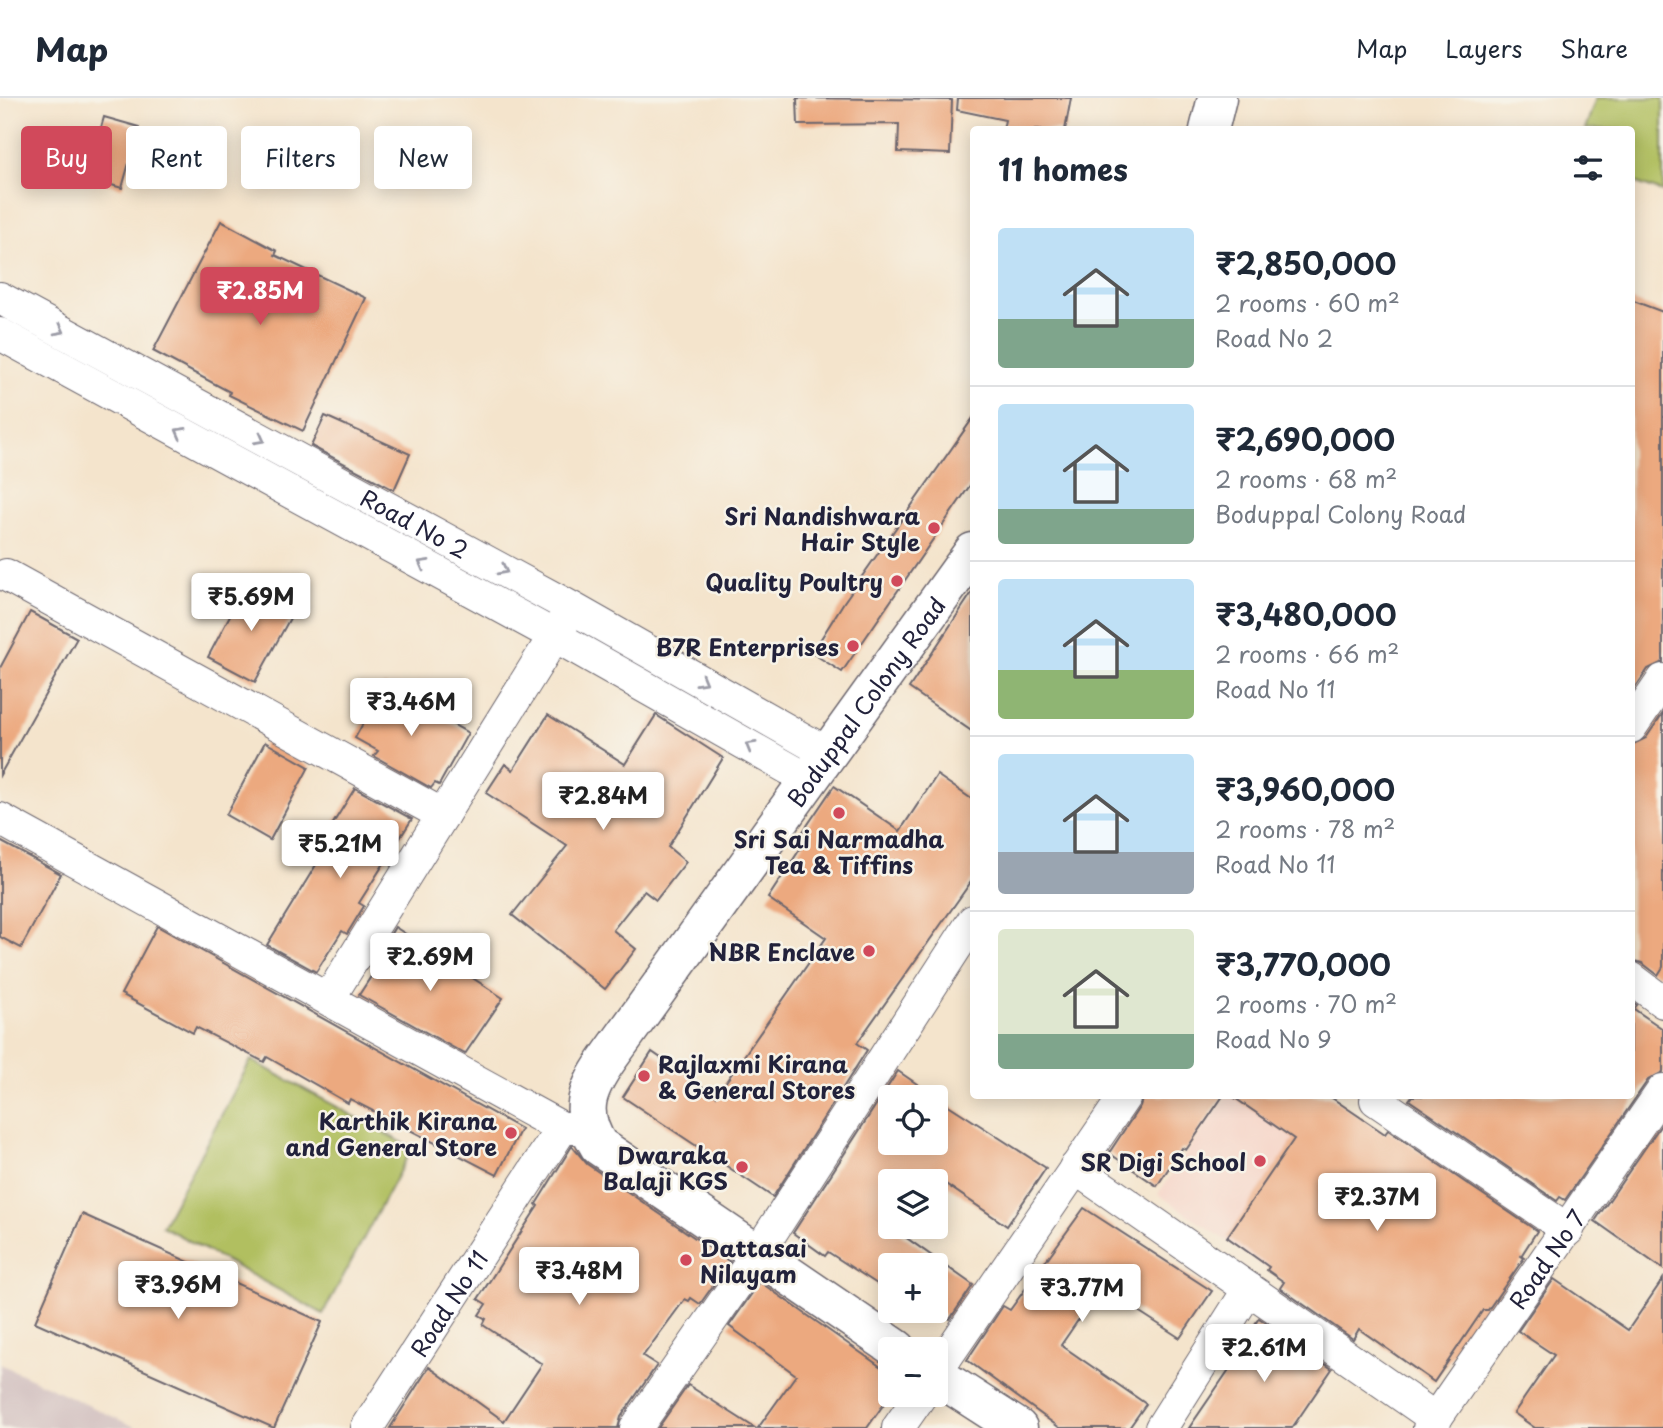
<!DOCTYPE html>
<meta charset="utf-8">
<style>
body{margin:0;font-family:"Playpen Sans",sans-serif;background:#f2f2f3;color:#1f2937;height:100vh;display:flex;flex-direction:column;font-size:26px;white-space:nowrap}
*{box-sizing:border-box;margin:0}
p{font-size:23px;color:#747a83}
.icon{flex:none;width:38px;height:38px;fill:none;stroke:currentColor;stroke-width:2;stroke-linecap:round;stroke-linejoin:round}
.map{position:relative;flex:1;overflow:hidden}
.side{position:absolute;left:970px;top:28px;width:665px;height:973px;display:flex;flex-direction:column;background:#fff;border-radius:7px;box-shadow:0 4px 18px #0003}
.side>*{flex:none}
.guide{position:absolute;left:21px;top:28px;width:665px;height:63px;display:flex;gap:14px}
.tools{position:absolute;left:878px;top:987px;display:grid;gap:14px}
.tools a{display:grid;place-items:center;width:70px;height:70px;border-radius:7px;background:#fff;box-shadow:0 4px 18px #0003;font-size:35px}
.price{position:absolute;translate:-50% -60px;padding:0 16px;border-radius:7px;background:#fff;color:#222;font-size:23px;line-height:46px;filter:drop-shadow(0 2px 4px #0008)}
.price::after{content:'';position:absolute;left:50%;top:42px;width:21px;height:16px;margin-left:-10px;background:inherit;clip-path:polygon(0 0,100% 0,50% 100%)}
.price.current{background:#d1495b;color:#fff}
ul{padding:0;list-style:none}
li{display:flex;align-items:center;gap:21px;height:175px;padding:0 28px}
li+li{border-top:2px solid #e0e1e3}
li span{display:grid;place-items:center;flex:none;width:196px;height:140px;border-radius:7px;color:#555}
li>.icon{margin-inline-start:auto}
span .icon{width:84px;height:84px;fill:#fffc;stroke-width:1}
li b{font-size:30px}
h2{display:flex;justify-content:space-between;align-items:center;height:84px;padding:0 28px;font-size:30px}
.pill{padding:0 24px;border-radius:7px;background:#fff;box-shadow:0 4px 18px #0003;font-size:24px;line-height:63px}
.pill.current{background:#d1495b;color:#fff}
header{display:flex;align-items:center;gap:42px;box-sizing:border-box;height:98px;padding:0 35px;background:#fff;border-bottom:2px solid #e0e1e3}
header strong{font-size:33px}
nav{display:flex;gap:38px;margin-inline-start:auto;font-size:24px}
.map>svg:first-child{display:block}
</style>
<header>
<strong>Map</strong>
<nav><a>Map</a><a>Layers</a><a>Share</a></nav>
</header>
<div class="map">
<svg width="1663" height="1330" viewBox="0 0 1663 1330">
<rect width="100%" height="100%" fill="#f7f3e8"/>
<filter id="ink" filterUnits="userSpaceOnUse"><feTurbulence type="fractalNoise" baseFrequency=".0143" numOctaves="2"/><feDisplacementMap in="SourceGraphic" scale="14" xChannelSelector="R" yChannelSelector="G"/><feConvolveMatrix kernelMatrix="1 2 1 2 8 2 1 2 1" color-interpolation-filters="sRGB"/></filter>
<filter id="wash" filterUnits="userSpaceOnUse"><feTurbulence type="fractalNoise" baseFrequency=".00686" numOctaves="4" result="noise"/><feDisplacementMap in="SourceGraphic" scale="28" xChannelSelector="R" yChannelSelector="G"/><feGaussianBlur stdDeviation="1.57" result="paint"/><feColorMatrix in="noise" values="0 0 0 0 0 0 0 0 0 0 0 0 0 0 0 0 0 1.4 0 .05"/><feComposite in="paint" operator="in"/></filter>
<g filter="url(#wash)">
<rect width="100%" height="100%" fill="#f4e4cc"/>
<polygon fill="#f6d2c5" points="1226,998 1315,998 1361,1030 1266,1170 1158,1096"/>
<polygon fill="#d1bfbf" points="0,1266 137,1330 0,1330"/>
<g fill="#b1bf61" stroke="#6a704e" stroke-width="2">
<polygon points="1596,0 1663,0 1663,94 1631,83 1631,32 1585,31"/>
<polygon points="251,962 412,1050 323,1216 162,1128"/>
</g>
<g id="blocks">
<g fill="#eca97f">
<polygon points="797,0 952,2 950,56 898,54 899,26 798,27"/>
<polygon points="958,0 1071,0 1065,32 1003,32 1005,22 957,12"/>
<polygon points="104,19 139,29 122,90 87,80"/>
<polygon points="221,123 277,153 275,157 366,200 303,333 229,297 230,294 153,253"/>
<polygon points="1631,202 1663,214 1663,564 1648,571 1631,596"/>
<polygon points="325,318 410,356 394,392 311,348"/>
<polygon points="973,320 973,383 842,574 812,555 844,504"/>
<polygon points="247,485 295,511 255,584 208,559"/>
<polygon points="973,493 973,634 909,590"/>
<polygon points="30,514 77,540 0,677 0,570"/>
<polygon points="384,587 468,635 439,687 435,685 431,690 374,658 378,653 355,640"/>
<polygon points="1663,615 1663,869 1658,877 1642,865 1631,862 1631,647 1646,640"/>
<polygon points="548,617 625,666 656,617 723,660 668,749 686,764 656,802 644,793 613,832 636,851 605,891 512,817 567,748 486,695 505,666 513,672"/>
<polygon points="265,644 309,669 270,742 226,717"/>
<polygon points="937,677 973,702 973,781 857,945 867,952 773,1099 623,999 652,954 716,998 826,840 768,800 804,745 798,741 834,688 900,733"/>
<polygon points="355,690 412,721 359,805 364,808 347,836 342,833 316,874 267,847 330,744 324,740"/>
<polygon points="0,743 61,776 21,850 0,839"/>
<polygon points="157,828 521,1031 497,1077 350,1001 348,1005 267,959 264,964 196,929 193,935 121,896"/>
<polygon points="395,829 503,900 465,956 359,897 383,860 378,857"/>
<polygon points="1631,903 1637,907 1634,911 1663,931 1663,974 1648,982 1565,1102 1560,1099 1557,1103 1409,1002 1412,998 1631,998"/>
<polygon points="898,973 936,999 891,999 891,1045 936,1045 936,999 1046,1070 1007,1128 931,1076 926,1083 891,1083 891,1129 896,1129 894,1131 973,1187 950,1221 936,1211 936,1167 891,1167 891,1195 828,1154 825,1158 793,1135"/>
<polygon points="1143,998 1223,998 1186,1052 1182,1050 1157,1088 1109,1055 1140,1008"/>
<polygon points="1232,998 1329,998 1385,1036 1388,1032 1537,1133 1521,1158 1524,1160 1488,1212 1483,1212 1434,1284 1359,1231 1353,1241 1280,1190 1284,1184 1267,1172 1269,1169 1227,1139 1294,1041"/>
<polygon points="1663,1024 1663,1171 1595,1123"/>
<polygon points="572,1048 587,1066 730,1164 700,1206 691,1200 689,1203 685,1201 643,1258 657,1267 621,1319 618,1330 390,1330 429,1269 504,1323 542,1266 483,1227 486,1221 479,1217 486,1206 478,1201 538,1108 536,1106"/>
<polygon points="1084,1110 1212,1193 1180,1240 1101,1189 1061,1247 1146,1306 1129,1330 1060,1330 967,1262 1003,1208 1010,1212"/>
<polygon points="82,1116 322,1224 274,1330 35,1224"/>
<polygon points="1554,1181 1628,1232 1663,1181 1663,1330 1535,1330 1514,1315 1554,1257 1518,1233"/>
<polygon points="760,1184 891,1276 891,1296 867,1330 758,1330 796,1277 729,1228"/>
<polygon points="1259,1220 1332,1271 1292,1330 1189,1330 1239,1257 1236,1255"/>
<polygon points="688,1287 755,1330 658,1330"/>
</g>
</g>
</g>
<g filter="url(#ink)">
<use href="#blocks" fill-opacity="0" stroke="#6c666e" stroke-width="2"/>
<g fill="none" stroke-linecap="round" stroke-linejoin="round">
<g stroke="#6c666e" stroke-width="34">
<g id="minor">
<path id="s1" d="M0 200 572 510 829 656"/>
<polyline points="0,236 555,538 809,682"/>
<polyline points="6,477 443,717"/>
<polyline points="1631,629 1663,582"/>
<polyline points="0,721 562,1030"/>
<polyline points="1631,880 1663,904"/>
<polyline points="329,900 565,521"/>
<polyline points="1379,998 1376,1002 1568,1132"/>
<polyline points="1075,1070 1436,1321"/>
<polyline points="936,1274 1125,998"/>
<path id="s2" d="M367 1330 562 1030H582"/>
<polyline points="636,1330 756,1158 973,823"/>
<polyline points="898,1330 921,1297"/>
<polyline points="1161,1330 1249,1191"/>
<path id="s3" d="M1429 1330 1663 992"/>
</g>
</g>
<g stroke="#6c666e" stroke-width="41">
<g id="tertiary">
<polyline points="1209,32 1217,0"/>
<path id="s4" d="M897 1251 599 1048C576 1013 588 989 610 958L973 454"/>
<polyline points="936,1277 1018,1330"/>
</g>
</g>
<use href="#minor" stroke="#fff" stroke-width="32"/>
<use href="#tertiary" stroke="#fff" stroke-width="38"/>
</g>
<defs><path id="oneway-chevron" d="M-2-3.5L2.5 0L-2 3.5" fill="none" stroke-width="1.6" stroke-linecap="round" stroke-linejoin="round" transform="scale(1.75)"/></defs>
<g stroke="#9c9ca7">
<use href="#oneway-chevron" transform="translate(60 232) rotate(28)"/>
<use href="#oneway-chevron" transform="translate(180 334) rotate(-151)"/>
<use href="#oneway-chevron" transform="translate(260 341) rotate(28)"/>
<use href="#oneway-chevron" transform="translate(423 466) rotate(-151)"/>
<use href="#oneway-chevron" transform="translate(503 472) rotate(28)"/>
<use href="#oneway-chevron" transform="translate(702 583) rotate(30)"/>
<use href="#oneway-chevron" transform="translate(750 648) rotate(-150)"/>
</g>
</g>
<g fill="#d1495b" stroke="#f7f3e8" stroke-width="2.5">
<circle cx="934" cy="430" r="7"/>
<circle cx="897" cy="483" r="7"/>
<circle cx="853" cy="548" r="7"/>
<circle cx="839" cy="715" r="7"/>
<circle cx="869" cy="853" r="7"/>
<circle cx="644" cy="978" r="7"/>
<circle cx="511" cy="1035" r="7"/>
<circle cx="1260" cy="1063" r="7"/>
<circle cx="742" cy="1069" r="7"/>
<circle cx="686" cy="1162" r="7"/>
</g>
<g text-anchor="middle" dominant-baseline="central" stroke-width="5" stroke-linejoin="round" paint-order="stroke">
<g font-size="23" font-weight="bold" fill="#22223b" stroke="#f7f3e8" text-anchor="end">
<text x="920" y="417">Sri Nandishwara<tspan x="920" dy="26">Hair Style</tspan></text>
<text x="883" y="483">Quality Poultry</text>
<text x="839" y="548">B7R Enterprises</text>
<text x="839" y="740" text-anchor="middle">Sri Sai Narmadha<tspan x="839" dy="26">Tea &amp; Tiffins</tspan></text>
<text x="855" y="853">NBR Enclave</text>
<text x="658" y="965" text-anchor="start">Rajlaxmi Kirana<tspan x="658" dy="26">&amp; General Stores</tspan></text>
<text x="497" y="1022">Karthik Kirana<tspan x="497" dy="26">and General Store</tspan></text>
<text x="728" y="1056">Dwaraka<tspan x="728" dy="26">Balaji KGS</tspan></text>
<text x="1246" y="1063">SR Digi School</text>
<text x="700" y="1149" text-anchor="start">Dattasai<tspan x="700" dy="26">Nilayam</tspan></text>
</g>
<g font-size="23" fill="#22223b" stroke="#f7f3e8">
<text stroke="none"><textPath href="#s1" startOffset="472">Road No 2</textPath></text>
<text stroke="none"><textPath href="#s4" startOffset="896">Boduppal Colony Road</textPath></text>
<text stroke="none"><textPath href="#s3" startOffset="206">Road No 7</textPath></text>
<text stroke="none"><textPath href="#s2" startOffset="149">Road No 11</textPath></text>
</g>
</g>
</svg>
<div class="tools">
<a><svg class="icon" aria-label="locate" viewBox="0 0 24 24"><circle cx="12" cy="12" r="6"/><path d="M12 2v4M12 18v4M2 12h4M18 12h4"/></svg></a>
<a><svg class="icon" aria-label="layers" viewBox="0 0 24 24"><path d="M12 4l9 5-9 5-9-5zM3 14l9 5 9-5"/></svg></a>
<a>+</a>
<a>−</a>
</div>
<b class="price current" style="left:260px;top:229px">₹2.85M</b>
<b class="price" style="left:251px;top:535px">₹5.69M</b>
<b class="price" style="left:411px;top:640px">₹3.46M</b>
<b class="price" style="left:603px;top:734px">₹2.84M</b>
<b class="price" style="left:340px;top:782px">₹5.21M</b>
<b class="price" style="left:430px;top:895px">₹2.69M</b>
<b class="price" style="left:1377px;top:1135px">₹2.37M</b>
<b class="price" style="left:579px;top:1209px">₹3.48M</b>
<b class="price" style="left:178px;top:1223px">₹3.96M</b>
<b class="price" style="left:1082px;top:1226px">₹3.77M</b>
<b class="price" style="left:1264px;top:1286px">₹2.61M</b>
<div class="guide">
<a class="pill current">Buy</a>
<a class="pill">Rent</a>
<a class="pill">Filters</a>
<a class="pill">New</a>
</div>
<section class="side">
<h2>11 homes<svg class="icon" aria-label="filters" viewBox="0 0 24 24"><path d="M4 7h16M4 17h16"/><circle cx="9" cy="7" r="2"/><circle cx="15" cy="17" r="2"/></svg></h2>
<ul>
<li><span style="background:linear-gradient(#bfe0f5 65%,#7fa58c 0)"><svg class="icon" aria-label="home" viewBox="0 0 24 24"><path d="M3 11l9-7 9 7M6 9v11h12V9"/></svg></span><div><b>₹2,850,000</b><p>2 rooms · 60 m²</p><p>Road No 2</p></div></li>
<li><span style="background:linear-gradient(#bfe0f5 75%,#7fa58c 0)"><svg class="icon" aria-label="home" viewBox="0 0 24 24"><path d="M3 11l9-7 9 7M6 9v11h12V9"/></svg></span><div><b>₹2,690,000</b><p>2 rooms · 68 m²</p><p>Boduppal Colony Road</p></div></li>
<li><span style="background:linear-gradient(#bfe0f5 65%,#8fb573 0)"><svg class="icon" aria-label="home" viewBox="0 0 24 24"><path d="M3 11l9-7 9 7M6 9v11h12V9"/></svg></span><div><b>₹3,480,000</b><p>2 rooms · 66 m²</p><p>Road No 11</p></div></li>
<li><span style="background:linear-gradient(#bfe0f5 70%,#9aa5b1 0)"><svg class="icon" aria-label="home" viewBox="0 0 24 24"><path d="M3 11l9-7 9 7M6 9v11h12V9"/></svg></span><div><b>₹3,960,000</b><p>2 rooms · 78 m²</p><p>Road No 11</p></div></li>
<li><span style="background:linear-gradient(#dfe7d0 75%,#7fa58c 0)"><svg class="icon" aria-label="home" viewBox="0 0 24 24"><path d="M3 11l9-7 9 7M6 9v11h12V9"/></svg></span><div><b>₹3,770,000</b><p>2 rooms · 70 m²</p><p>Road No 9</p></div></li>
</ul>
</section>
</div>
